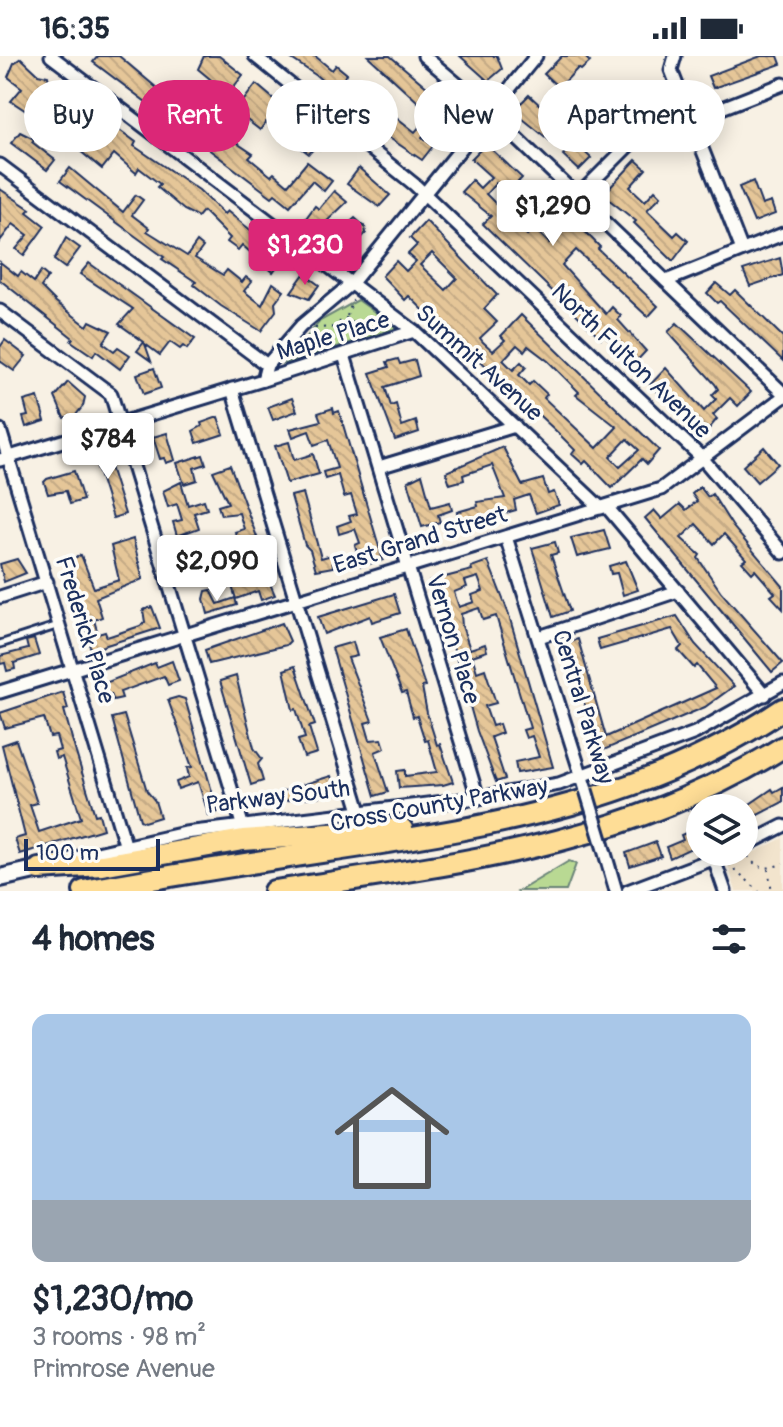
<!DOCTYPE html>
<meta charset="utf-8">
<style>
body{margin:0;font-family:Pangolin,sans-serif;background:#f6f6f7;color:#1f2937;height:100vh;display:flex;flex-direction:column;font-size:30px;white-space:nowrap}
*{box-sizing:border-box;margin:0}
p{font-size:26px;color:#747a83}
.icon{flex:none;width:44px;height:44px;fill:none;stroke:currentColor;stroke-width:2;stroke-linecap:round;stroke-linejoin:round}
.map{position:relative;height:835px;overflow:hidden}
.drawer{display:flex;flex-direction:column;background:#fff;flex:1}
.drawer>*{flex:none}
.guide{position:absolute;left:24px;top:24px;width:736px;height:72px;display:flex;gap:16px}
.buttons{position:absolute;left:686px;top:738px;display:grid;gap:16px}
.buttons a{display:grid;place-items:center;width:72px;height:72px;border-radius:50%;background:#fff;box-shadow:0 4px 20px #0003;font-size:40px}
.scale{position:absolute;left:24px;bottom:20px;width:136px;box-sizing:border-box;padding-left:8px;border:4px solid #1b2f5e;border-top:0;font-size:22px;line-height:28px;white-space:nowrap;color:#1b2f5e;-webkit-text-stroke:6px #fdfcf7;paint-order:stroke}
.price{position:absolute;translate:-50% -68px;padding:0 18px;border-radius:8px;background:#fff;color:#222;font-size:26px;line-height:52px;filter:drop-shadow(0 2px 4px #0008)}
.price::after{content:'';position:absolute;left:50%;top:48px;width:24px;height:18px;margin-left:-12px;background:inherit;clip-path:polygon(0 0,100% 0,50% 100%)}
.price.active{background:#db2777;color:#fff}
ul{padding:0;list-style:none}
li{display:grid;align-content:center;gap:16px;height:424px;padding:0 32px}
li+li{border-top:2px solid #e0e1e3}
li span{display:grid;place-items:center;height:248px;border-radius:16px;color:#555}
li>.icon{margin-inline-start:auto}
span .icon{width:144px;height:144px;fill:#fffc;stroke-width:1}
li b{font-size:34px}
h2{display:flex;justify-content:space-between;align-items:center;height:96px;padding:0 32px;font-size:34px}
.chip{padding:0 28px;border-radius:36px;background:#fff;box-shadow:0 4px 20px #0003;font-size:28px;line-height:72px}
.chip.active{background:#db2777;color:#fff}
.status{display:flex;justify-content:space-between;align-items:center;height:56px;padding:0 40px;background:#fff;direction:ltr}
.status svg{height:22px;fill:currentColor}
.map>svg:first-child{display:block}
</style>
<div class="status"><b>16:35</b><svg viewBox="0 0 49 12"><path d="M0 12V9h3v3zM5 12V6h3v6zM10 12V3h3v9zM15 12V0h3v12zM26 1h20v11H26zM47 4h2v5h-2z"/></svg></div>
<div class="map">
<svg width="783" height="835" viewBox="0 0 783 835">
<defs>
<pattern id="building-back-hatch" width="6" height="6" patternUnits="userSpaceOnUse" patternTransform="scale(2)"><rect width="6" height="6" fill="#e5c698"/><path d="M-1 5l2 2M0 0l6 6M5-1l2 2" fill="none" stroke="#c4aa85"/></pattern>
</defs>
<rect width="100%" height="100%" fill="#f8f1e4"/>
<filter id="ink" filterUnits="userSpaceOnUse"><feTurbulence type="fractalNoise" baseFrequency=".0125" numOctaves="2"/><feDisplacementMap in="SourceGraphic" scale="16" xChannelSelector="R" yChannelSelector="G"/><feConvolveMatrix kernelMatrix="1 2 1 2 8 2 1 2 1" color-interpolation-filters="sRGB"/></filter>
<g filter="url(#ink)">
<polygon fill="#f2e4cd" points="783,782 783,835 736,835 728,809"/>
<g fill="#b9d993" stroke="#6a8478" stroke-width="2">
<polygon points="358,244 397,272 284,308 320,265"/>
<polygon points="569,805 576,808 566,835 519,835"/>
</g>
<g fill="url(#building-back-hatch)" stroke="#1b2f5e" stroke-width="2" fill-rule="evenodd">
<polygon points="98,0 119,0 183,54 189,47 213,68 222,57 215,52 227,37 198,13 204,0 219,0 243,19 228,38 241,48 256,28 288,55 273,72 266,66 260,74 243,61 225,79 253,98 249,102 271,120 274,117 288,129 307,106 332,125 324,135 312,125 290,150 275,138 272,141 93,6"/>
<polygon points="287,0 315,0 332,14 336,9 347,18 343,23 377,49 386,39 392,44 385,52 415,76 431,58 368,0 390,0 448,49 453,43 465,54 444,80 431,70 422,81 433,90 422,104 379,75 317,20"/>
<polygon points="460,0 497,0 502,13 488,25"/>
<polygon points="562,0 584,0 590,6 581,14 578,12 559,32 544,18"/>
<polygon points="761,0 778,0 781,8 713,32 708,20"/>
<polygon points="21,2 38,18 48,20 49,28 66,35 46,68 11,45 22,32 8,21 14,7"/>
<polygon points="529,39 567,74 554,88 513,55"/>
<polygon points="655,40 660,52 619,68 610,48 624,42 628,52"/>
<polygon points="77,55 84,60 88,56 105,68 107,65 136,86 134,90 199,134 224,158 227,155 284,201 273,216 242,189 238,194 227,186 230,182 203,155 198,161 184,154 157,131 160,128 139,112 136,117 114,98 102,113 79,94 83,89 70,79 79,67 72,62"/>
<polygon points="591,58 609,75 598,86 580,70"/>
<polygon points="306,64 325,79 319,94 315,91 309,98 291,84"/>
<polygon points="20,76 34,83 32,86 55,104 47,114 11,87"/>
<polygon points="574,86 591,102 579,114 563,99"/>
<path d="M486 88 522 122 518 126 528 135 533 130 573 168 576 166 600 191 598 193 658 250 648 261 576 194 562 209 606 258 612 251 621 260 618 264 646 295 632 310 604 278 601 282 483 168 491 160 461 136 472 124 480 132 491 121 471 103ZM496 127 511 141 517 135 535 153 531 157 544 170 548 166 559 177 549 187 534 172 527 179 486 138Z"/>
<polygon points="636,104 646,113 630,131 645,145 655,134 661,140 647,154 674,180 678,176 688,185 673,205 634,167 636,165 603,139"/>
<polygon points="70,112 123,156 136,139 143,144 132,159 149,172 147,175 187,200 197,186 203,191 195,202 223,219 227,214 242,226 246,221 252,225 244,235 262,249 273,227 284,235 275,247 276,255 261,275 221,250 194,229 196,226 162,203 164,201 60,125"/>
<polygon points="359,112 390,139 379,151 347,128"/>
<polygon points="753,125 762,149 771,146 775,158 754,166 739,131"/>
<polygon points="0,133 30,153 27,156 45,170 24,199 16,193 28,179 13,168 0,185"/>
<polygon points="334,135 347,146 319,173 306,162 315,150 319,153"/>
<polygon points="355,162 365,171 366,177 348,197 336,187 335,180"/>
<path d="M426 165 497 239 484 253 497 266 480 282 483 286 493 295 505 284 501 280 521 259 659 394 647 408 642 403 612 432 586 405 583 408 572 398 575 394 555 374 472 297 454 284 409 240 405 244 382 220 396 205 406 215 416 205 408 198 417 189 410 182ZM432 197 457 222 446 234 420 209ZM517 289 524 295 528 290 548 305 579 336 576 339 617 371 597 392 544 342 547 338 533 325 529 329 519 319 526 311 521 306 513 314 503 304ZM627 383 639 394 620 411 610 401Z"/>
<polygon points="66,182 80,192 65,212 54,204"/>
<polygon points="780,202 783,219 750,230 743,214"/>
<polygon points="0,206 18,220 21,216 34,226 41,215 48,221 41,231 56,246 87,270 90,265 111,275 103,287 114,295 118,291 130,299 120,313 96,295 93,300 71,285 73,282 0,224"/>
<polygon points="89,207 195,283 187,293 183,290 180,293 170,286 160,299 145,288 151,305 137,295 144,286 119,268 133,253 80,218"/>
<polygon points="304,218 319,229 309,243 291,236"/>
<polygon points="716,227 730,239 735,234 783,281 783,305 720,245 717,247 707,237"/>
<polygon points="677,267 751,336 738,350 730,342 713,359 717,363 707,375 678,347 675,351 650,329 666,312 704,355 716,343 712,339 718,333 715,328 668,276"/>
<polygon points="5,284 26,300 14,315 0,305 0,291"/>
<polygon points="398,303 400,308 415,304 419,320 385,331 391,350 396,348 402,370 416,365 419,376 395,384 370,317 389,311 387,306"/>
<polygon points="154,312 161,332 144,338 137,318"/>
<polygon points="68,326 85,341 83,350 71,365 69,360 64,362 55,341"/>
<polygon points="38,341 45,365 26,371 23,361 28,360 24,345"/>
<polygon points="292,342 297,355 273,364 268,351"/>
<polygon points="333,352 334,357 339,355 383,504 361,510 355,489 360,487 355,473 339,478 337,470 351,465 349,460 357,458 351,439 344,441 338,419 325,423 323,416 337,412 328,384 314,389 309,375 293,381 290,373 321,365 318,357"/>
<polygon points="218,361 224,378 197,387 193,375 202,370 201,367"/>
<polygon points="167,377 175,404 166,407 164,402 160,403 153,381"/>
<polygon points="289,386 294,404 313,398 319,418 287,427 275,390"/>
<polygon points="103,389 125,458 113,462 91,392"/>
<polygon points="503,391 522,429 543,423 548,438 554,436 559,449 536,457 529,439 514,444 516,454 461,470 457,456 478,450 477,446 505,442 492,409 463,419 464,424 450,428 446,416"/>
<polygon points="764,391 778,408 757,426 743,410"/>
<polygon points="203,399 206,408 194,412 197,424 184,428 177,407"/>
<polygon points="230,409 257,481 253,482 260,505 275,539 261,544 258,535 236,543 231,527 251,521 245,504 228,510 225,501 241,496 235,476 244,473 239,457 221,459 218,450 228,447 213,415"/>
<polygon points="74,415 83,444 70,448 66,435 48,438 44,426 47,423"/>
<polygon points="422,418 431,451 450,446 452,454 438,459 440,466 422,471 408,425"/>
<polygon points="181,426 188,449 204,444 207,453 194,457 199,472 177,480 173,466 182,464 177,448 168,451 163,435"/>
<polygon points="700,431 708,441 712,438 733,471 783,530 783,553 771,540 775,537 755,514 752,517 742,506 746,503 724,478 714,488 696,468 681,482 700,499 698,502 721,536 783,607 772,616 645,462 654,454 662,463 680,448 686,454 697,445 692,438"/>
<polygon points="303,437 321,502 332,499 333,511 316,514 310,494 305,489 291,440"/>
<polygon points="604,474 610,493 577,501 571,482"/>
<polygon points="133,483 143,523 96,542 102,561 94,564 98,578 105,576 107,581 140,570 145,566 143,554 152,551 160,572 91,594 64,506 81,499 94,532 119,524 111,490"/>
<polygon points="555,486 558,497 551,499 570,555 553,561 532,492"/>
<polygon points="17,503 26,517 4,526 0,508"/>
<path d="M488 505 508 556 553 711 517 717 515 706 539 701 532 680 526 682 523 674 530 672 496 560 483 564 479 552 461 558 462 570 470 593 485 588 487 595 472 600 477 616 485 613 496 647 485 650 492 670 499 668 502 677 491 681 505 723 496 726 477 675 443 555 430 525 472 514 471 511ZM478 521 483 535 472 539 474 546 459 551 454 536 467 531 465 525Z"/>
<polygon points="626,505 638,534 623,539 617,517 611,518 609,510"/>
<polygon points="211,534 218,548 235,542 237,549 208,558 204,543 206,535"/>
<polygon points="394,538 400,557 372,566 370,560 324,578 318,561"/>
<polygon points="677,560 695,588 734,630 705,651 599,696 566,587 578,583 606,681 716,632 697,609 694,612 678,594 682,590 672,573 600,594 597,583"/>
<polygon points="282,567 290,585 286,589 209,608 205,594"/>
<polygon points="406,573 425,630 422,631 427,657 437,689 440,688 453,726 443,729 399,732 397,715 405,714 405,720 437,716 428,684 425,685 417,660 413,661 406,636 402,637 380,581"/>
<polygon points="34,583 39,599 14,607 15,613 7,615 5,607 0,608 0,600 28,593 26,585"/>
<polygon points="353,586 357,600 348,602 372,665 365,667 370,684 382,683 385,692 375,696 388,736 375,740 332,592"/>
<polygon points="172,605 179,625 168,629 164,620 120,636 122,642 113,644 111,638 103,640 100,629 155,607 157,611"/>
<polygon points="295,610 315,669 309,671 317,697 304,701 298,684 305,682 296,653 293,654 284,614"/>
<polygon points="236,620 254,692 262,703 258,708 263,725 251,729 220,625"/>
<polygon points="63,636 68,653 64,654 76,697 95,759 99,758 103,773 20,798 15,783 25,780 2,689 16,684 37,747 30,749 39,776 81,762 62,701 56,703 54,696 60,694 56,680 50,681 44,662 5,672 0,657"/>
<polygon points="178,641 185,643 218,756 209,760 198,726 178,733 176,726 189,721 187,712 192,711 168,644"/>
<polygon points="124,659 147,735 155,745 160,761 144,766 140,764 112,662"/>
<polygon points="331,720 338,738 283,745 282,735 303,732 302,729"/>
<polygon points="783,731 783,746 744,766 744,752 772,733 774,736"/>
<polygon points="688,776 689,780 697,776 700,788 670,802 666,791 683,784 681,779"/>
<polygon points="656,786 661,800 630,810 626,797"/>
</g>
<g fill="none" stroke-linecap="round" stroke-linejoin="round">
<g stroke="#1b2f5e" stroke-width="11">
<polyline id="lane" points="0,588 59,569"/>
</g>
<g stroke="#1b2f5e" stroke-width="17">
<g id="street">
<polyline points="51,0 414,275 601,452"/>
<polyline points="255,0 415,129 703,403 783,497"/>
<polyline points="424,0 481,48 783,337"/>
<polyline points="675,0 671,14 742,194"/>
<polyline points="0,109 267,309"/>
<polyline points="577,141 630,88 783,28"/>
<polyline points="666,225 783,178"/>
<polyline points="0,255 111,338 242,768"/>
<polyline points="344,299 478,742"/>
<polyline points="263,324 414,275"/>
<polyline points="232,333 360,755"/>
<polyline points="0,374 125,788"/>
<polyline points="0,404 263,324 267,309 274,301 301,270 351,228 536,0"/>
<polyline points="379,411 515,370"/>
<polyline points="607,451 765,639"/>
<polyline points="506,481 586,734"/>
<polyline points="0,541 47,526"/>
<polyline points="539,581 678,535"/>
<polyline points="0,636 661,433 783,341"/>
<polyline points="602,787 616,835"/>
<polyline points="744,790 783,770"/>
<polyline points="714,803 725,835"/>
<polyline points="57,806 185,777 478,742 559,728 695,677 783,627"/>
<polyline points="628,835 731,796"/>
</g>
</g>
<g stroke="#1b2f5e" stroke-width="22">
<polyline id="secondary" points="0,822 39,813"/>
</g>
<g stroke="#1b2f5e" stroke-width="26">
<g id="highway">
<polyline points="39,813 102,809 243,784 402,773"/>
<path d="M84 835C169 819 256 806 342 793 498 770 650 743 783 653"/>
<path d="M274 835C454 808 625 790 783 691"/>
</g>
</g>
<g stroke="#1b2f5e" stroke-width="2" stroke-dasharray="2 6" stroke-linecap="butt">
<polyline points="347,260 353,244"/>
<circle cx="346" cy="269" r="7"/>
<polyline points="315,272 337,271"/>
<path d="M748 800C757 814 769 814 783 807"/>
<polyline points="729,808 759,835"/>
<polyline points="768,813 772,835"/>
</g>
<use href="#lane" stroke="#fdfcf7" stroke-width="5"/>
<use href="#street" stroke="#fdfcf7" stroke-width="11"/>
<use href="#secondary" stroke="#fdfcf7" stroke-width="16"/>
<use href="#highway" stroke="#fedd96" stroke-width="20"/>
<g stroke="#1b2f5e" stroke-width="17" stroke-linecap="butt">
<polyline id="street-bridge" points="586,734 602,787"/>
</g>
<use href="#street-bridge" stroke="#fdfcf7" stroke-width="11"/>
</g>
</g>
<g text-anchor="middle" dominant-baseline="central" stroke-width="7" stroke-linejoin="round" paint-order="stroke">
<g font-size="24" fill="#1b2f5e" stroke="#fdfcf7">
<text transform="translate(333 280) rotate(-17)">Maple Place</text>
<text transform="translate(631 305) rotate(44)">North Fulton Avenue</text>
<text transform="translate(479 307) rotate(42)">Summit Avenue</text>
<text transform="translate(420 484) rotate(-17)">East Grand Street</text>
<text transform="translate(85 574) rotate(73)">Frederick Place</text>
<text transform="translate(453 583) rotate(73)">Vernon Place</text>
<text transform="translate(583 651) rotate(73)">Central Parkway</text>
<text transform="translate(278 741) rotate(-7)">Parkway South</text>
<text transform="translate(439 749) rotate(-10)">Cross County Parkway</text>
</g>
</g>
</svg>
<div class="buttons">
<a><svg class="icon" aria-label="layers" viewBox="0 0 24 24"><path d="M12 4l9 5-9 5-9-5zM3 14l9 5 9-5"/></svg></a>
</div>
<div class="scale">100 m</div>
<b class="price" style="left:553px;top:192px">$1,290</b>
<b class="price active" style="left:305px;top:231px">$1,230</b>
<b class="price" style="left:108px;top:425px">$784</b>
<b class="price" style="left:217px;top:547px">$2,090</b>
<div class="guide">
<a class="chip">Buy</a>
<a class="chip active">Rent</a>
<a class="chip">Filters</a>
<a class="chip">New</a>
<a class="chip">Apartment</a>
</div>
</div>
<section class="drawer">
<h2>4 homes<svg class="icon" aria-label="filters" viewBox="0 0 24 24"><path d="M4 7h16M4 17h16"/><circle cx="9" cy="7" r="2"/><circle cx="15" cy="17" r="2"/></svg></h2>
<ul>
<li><span style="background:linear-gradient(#a9c7e8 75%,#9aa5b1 0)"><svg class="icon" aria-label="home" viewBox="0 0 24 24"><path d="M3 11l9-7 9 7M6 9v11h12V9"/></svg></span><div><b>$1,230/mo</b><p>3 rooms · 98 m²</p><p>Primrose Avenue</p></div></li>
</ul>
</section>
